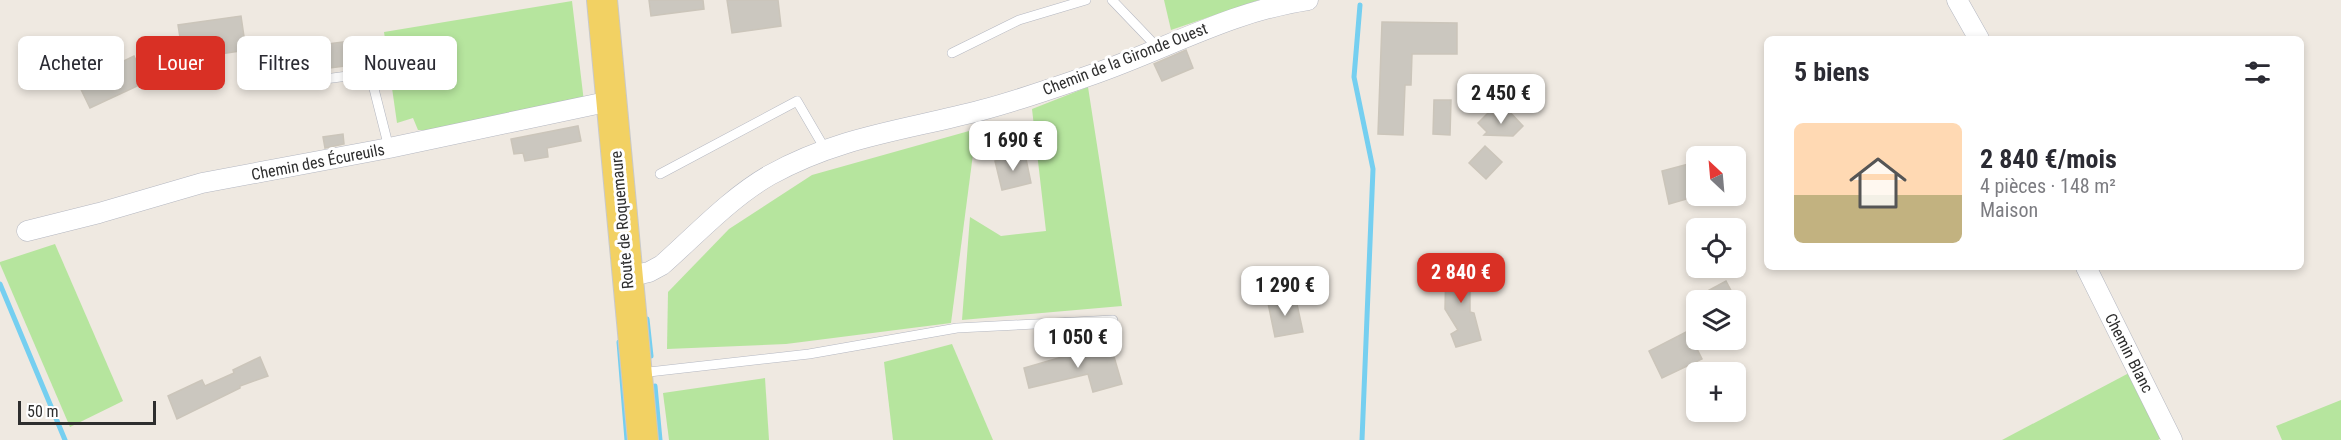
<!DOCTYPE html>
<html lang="fr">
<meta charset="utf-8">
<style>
body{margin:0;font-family:"Roboto Condensed",sans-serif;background:#f7f7f7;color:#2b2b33;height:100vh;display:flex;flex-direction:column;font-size:22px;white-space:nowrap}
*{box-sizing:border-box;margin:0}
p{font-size:20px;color:#7c7c81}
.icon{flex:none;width:33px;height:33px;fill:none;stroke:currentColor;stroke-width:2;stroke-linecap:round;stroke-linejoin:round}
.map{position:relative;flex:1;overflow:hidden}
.sheet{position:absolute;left:1764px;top:36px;width:540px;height:234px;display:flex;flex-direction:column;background:#fff;border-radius:9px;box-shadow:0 3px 9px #0003}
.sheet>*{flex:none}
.guide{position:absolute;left:18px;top:36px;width:570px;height:54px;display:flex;gap:12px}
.needle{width:39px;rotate:334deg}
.fabs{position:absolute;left:1686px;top:146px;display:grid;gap:12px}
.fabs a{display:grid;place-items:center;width:60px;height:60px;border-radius:9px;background:#fff;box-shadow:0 3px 9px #0003;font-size:30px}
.scale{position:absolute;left:18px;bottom:15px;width:138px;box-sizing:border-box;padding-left:6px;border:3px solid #2e2e2e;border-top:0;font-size:16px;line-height:21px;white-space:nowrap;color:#2e2e2e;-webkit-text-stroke:4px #fff;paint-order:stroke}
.price{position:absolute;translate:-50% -51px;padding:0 14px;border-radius:12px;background:#fff;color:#222;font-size:20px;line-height:39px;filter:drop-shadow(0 2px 3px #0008)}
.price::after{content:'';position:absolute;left:50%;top:36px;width:18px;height:14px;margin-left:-9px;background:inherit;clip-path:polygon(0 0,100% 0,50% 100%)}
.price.active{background:#d93025;color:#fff}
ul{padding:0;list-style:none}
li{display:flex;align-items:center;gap:18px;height:150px;padding:0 30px}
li+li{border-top:2px solid #e1e1e2}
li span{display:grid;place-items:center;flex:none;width:168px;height:120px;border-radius:9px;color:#555}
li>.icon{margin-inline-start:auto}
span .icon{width:72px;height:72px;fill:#fffc;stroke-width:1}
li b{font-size:26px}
h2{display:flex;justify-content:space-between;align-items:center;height:72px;padding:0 30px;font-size:26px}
.chip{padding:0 21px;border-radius:9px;background:#fff;box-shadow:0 3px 9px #0003;font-size:21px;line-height:54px}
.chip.active{background:#d93025;color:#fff}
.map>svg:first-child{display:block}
</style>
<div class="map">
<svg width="2341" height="440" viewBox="0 0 2341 440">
<rect width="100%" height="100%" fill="#efe9e1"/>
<g fill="#b6e59e">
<polygon points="1164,0 1259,0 1171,30"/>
<polygon points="572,1 584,102 456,130 418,130 413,118 397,123 384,32"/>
<polygon points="1088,87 1122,306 962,320 970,217 1001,236 1046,231 1032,109"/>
<polygon points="969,131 973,154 951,323 786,344 667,349 668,292 729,229 812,175"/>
<polygon points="55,244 123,401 70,427 0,264 0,262"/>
<polygon points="952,344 993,440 893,440 884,362"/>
<polygon points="2129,373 2163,437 2158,440 2002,440"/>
<polygon points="765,378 769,440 669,440 663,393"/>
<polygon points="2341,400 2341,440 2282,440 2276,426"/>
</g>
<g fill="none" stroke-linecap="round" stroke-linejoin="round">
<g stroke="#75cff0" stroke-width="5">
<polyline points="1360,5 1354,77 1373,169 1362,440"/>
<polyline points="0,284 65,440"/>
<polyline points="647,319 651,356"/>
<polyline points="619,342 627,440"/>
<polyline points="655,386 660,440"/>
</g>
</g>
<g fill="#cbc7bf" stroke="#cbc5ba" stroke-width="1.5">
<polygon points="649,0 703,0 704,9 651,16"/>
<polygon points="727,0 778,0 781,26 732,33"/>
<polygon points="241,16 246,50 214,55 211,39 181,44 178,25"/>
<polygon points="1382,22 1457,23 1457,54 1412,54 1411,85 1405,85 1403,135 1378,134"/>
<polygon points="358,40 360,64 330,68 328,44"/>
<polygon points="1186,50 1193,68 1162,81 1154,64"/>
<polygon points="134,56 146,82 90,108 78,83"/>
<polygon points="1434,100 1451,100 1450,135 1433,134"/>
<polygon points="1490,111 1499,121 1509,111 1523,126 1513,136 1484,135 1487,132 1478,123"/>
<polygon points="578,126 581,141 547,148 548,157 525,161 523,153 514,154 511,139"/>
<polygon points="343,134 344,144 325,148 323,137"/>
<polygon points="1485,146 1502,162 1486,179 1469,163"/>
<polygon points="1025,154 1031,183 1002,190 995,161"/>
<polygon points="1696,162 1696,187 1688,190 1690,198 1669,204 1662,171"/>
<polygon points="1446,264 1470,265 1470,312 1474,313 1481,340 1456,347 1451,334 1458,330 1445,309"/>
<polygon points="1726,281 1736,300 1691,300"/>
<polygon points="1295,295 1303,332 1275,337 1268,303"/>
<polygon points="1688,331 1702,359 1662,378 1649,351"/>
<polygon points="1110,343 1122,384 1093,392 1088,374 1029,388 1024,368"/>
<polygon points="260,357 268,376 240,386 240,388 177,419 168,396 202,380 205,386 234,373 233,370"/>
</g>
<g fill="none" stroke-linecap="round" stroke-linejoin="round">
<g stroke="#b4b7c1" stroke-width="10">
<g id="service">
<polyline points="1112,0 1157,47"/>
<polyline points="952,53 1019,20 1086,0"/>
<polyline points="310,81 370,73 389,148"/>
<polyline points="660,174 797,101 825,149"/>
<polyline points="640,373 809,354 957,328 1113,320"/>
</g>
</g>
<g stroke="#b4b7c1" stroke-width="21">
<g id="minor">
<polyline points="1957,0 1979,39"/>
<polyline points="27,231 99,213 202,183 389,148 611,101"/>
<polyline points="2086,267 2172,440"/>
<path d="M627 277 649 272 662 265C697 234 730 198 770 175 840 136 907 130 982 110 1020 100 1057 87 1094 74 1166 49 1232 11 1308 0"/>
</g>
</g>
<g stroke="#c9c9c9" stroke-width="32">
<polyline id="primary" points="602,0 643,440"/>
</g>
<use href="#service" stroke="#fff" stroke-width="9"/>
<use href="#minor" stroke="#fff" stroke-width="20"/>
<use href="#primary" stroke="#f2d163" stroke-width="30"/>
</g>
<g text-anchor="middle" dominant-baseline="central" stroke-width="6" stroke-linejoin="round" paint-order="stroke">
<g font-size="16" fill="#2e2e2e" stroke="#fff">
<text transform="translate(1125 59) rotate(-21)">Chemin de la Gironde Ouest</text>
<text transform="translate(318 162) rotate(-11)">Chemin des Écureuils</text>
<text transform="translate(622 220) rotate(-95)">Route de Roquemaure</text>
<text transform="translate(2129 353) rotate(63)">Chemin Blanc</text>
</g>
</g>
</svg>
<div class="fabs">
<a><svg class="needle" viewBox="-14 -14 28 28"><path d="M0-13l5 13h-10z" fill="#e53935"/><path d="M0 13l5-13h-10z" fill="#7c7c81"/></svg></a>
<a><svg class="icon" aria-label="locate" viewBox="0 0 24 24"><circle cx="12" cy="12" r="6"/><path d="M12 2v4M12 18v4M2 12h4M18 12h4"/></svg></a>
<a><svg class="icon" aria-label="layers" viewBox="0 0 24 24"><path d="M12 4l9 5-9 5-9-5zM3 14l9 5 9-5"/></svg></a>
<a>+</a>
</div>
<div class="scale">50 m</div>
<b class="price" style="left:1501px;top:125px">2 450 €</b>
<b class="price" style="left:1013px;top:172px">1 690 €</b>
<b class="price active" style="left:1461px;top:304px">2 840 €</b>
<b class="price" style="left:1285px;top:317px">1 290 €</b>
<b class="price" style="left:1078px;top:369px">1 050 €</b>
<div class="guide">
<a class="chip">Acheter</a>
<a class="chip active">Louer</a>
<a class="chip">Filtres</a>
<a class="chip">Nouveau</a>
</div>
<section class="sheet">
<h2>5 biens<svg class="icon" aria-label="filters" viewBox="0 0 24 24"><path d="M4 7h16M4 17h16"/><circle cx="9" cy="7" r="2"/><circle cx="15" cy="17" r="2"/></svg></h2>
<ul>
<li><span style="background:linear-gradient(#ffd9b3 60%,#c2b280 0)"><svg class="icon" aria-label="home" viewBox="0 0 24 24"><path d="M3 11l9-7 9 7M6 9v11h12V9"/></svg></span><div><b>2 840 €/mois</b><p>4 pièces · 148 m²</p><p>Maison</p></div></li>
</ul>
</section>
</div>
